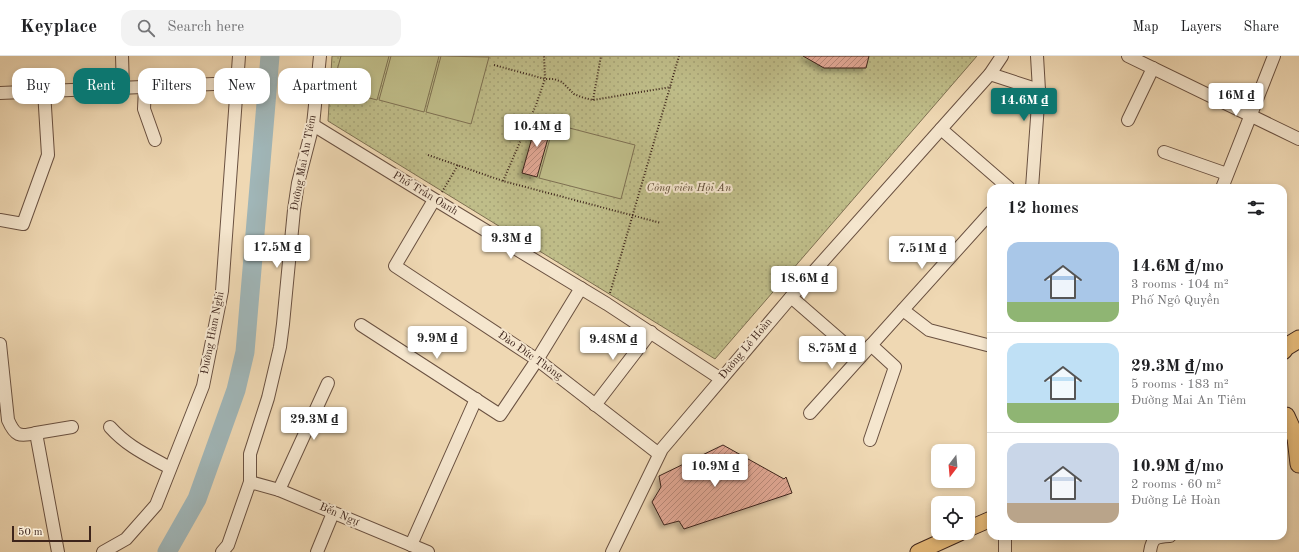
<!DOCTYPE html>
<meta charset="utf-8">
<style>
body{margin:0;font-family:"Old Standard TT",serif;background:#f2f2f2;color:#202124;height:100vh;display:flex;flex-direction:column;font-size:15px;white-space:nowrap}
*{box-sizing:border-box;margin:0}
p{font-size:13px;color:#757577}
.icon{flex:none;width:22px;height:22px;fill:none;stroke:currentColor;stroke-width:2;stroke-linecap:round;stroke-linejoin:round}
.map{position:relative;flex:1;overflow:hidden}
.sheet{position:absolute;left:987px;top:128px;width:300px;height:356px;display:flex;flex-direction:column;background:#fff;border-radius:12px;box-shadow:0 2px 6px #0003}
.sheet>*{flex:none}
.hud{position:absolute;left:12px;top:12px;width:380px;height:36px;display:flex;gap:8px}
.needle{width:26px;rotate:196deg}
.fabs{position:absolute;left:931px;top:388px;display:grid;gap:8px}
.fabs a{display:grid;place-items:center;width:44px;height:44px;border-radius:8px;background:#fff;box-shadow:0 2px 6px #0003;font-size:20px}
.scale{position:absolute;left:12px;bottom:10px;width:79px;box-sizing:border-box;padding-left:4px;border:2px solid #3d241b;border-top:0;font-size:11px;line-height:14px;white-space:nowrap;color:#3d241b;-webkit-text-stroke:3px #f5e6ce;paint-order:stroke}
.price{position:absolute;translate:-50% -34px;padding:0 9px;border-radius:4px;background:#fff;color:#222;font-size:13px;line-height:26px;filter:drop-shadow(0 1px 2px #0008)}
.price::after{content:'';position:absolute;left:50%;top:24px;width:12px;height:9px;margin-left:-6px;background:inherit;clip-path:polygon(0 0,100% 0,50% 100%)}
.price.current{background:#0f766e;color:#fff}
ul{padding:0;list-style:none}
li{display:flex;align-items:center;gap:12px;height:100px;padding:0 20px}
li+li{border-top:1px solid #e0e0e0}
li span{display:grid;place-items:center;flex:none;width:112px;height:80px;border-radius:12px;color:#555}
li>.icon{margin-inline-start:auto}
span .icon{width:48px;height:48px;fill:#fffc;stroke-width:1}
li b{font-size:17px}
h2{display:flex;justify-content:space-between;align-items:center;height:48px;padding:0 20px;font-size:17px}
.pill{padding:0 14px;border-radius:12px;background:#fff;box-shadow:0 2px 6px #0003;font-size:14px;line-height:36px}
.pill.current{background:#0f766e;color:#fff}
header{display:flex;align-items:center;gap:24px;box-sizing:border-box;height:56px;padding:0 20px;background:#fff;border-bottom:1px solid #e0e0e0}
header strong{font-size:19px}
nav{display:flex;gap:22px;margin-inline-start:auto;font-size:14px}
.search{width:280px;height:36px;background:#f2f2f2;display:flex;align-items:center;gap:10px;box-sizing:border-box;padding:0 14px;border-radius:12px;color:#757577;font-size:15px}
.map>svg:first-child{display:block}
</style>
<header>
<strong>Keyplace</strong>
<div class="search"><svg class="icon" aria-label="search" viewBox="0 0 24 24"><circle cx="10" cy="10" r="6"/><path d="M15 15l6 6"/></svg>Search here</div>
<nav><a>Map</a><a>Layers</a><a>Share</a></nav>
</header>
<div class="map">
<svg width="1299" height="496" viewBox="0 0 1299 496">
<defs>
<pattern id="green-dots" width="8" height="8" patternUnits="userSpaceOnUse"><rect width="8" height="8" fill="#bfbd89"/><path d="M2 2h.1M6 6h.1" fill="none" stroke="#a5a276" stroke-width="1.8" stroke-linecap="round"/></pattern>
<pattern id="building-hatch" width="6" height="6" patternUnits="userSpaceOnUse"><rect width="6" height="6" fill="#e1a794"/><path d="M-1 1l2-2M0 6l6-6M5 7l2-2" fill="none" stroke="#b88878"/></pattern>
<filter id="shadow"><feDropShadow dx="-3.5" dy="3.5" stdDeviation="2" flood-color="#0004"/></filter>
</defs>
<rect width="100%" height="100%" fill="#efd8b3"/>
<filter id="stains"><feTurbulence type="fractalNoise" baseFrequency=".005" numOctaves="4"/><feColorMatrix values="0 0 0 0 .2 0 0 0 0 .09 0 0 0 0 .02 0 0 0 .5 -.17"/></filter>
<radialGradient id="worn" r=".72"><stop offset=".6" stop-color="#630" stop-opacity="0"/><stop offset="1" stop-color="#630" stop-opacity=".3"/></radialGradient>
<polygon fill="url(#green-dots)" stroke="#7e7052" points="332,0 977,0 715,303 328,65"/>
<g fill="#bfbd89" stroke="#7e7052">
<polygon points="341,0 389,0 377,44 332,32"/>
<polygon points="391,0 439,0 424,56 379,44"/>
<polygon points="441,0 489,1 471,68 426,56"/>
<polygon points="554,68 635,89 621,143 539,122"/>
</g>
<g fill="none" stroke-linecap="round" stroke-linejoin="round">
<polyline stroke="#a0b6b8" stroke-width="19" points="167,496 197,443 236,334 245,296 270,0"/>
</g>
<g fill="url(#building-hatch)" stroke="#3d241b" filter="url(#shadow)">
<polygon points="803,0 869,0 866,12 824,12"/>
<polygon points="537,64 552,68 537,121 522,117"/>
<polygon points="723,389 784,423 786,421 792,437 684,473 679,465 664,469 652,446 661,431 659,420"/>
</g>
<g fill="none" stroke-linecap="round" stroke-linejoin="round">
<g stroke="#6a5141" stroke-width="14">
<g id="minor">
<polyline points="122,0 123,32"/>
<polyline points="1128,0 1299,83"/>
<polyline points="990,18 1039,34"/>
<polyline points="145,31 144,53 155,84"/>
<polyline points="0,37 237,27"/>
<polyline points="1128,64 1153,12"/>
<polyline points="313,69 437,145 607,248 721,323"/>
<polyline points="941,73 1009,132"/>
<polyline points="1164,96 1227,118"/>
<polyline points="1032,132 1039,34 1037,0"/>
<polyline points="1222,132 1274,0"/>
<polyline points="434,144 395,210 539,305 659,398"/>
<polyline points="0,164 23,168 48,99 44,35"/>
<polyline points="791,241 860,301"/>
<polyline points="903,254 929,274 991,290"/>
<polyline points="361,269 500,359 537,304 581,232"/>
<path d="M0 288 8 364C15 380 19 381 36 377"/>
<polyline points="595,349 651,276"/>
<polyline points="810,357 991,156"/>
<path d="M110 371C128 391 147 399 170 412"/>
<polyline points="870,384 895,311 871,289"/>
<polyline points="250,426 279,434 428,496"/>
<polyline points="279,434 328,327"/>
<polyline points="411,489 476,343"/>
<polyline points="58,496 36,377 72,371"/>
<polyline points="103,496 126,483 156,449 203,330 222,235 239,0"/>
<polyline points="222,496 228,489 250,426 250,398 268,342 280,291 283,268 294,154 298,127 313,69 320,0"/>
<polyline points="317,496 333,457"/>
<polyline points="612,496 662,393 791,241 990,18 1002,0"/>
<polyline points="1005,496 1005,480"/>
<path d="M1150 496C1152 481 1156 481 1170 480"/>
</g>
</g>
<g stroke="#3d241b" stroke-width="17">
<g id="major">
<polyline points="968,473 991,463"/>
<polyline points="918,496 960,477"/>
</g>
</g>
<g stroke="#3d241b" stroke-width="19">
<g id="highway">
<polyline points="1283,295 1286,291 1299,283"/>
<polyline points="1286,360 1296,382 1299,408"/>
</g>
</g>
<g stroke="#3d241b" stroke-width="2" stroke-dasharray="1 2" stroke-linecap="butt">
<polyline points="494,9 545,23 554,23 562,26 574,38 584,42 593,44 671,31"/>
<polyline points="593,44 601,0"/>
<polyline points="428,99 503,125 661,167"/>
<polyline points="503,125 536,49 545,23 544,0"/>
<polyline points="442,136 458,109"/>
<polyline points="610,237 679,0"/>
</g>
<use href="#minor" stroke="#f5e6ce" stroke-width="12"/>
<use href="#major" stroke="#e8bc7a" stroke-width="15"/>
<use href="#highway" stroke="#e8bc7a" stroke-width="17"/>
</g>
<g text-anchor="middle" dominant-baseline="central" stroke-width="4" stroke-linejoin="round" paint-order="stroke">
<g font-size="11" fill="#3d241b" stroke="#f5e6ce">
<text transform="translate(304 107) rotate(-79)">Đường Mai An Tiêm</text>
<text transform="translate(425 138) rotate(31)">Phố Trần Oanh</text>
<text transform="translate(213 277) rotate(-79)">Đường Hàm Nghi</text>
<text transform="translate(746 293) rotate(-50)">Đường Lê Hoàn</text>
<text transform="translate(530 300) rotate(35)">Đào Đức Thông</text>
<text transform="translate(339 459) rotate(23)">Bến Ngự</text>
</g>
<g font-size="11" font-style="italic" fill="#5e4a36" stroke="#f5e6ce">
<text x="689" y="132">Công viên Hội An</text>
</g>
</g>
<rect width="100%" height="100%" filter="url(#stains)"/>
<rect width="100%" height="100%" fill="url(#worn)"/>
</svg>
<div class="fabs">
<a><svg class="needle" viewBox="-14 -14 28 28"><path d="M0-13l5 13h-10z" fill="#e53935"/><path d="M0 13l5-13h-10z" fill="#757577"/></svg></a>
<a><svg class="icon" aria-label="locate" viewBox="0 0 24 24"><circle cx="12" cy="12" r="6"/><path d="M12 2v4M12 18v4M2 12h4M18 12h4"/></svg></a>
</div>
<div class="scale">50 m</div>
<b class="price" style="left:1236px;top:61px">16M ₫</b>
<b class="price current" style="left:1024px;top:66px">14.6M ₫</b>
<b class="price" style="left:537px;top:92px">10.4M ₫</b>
<b class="price" style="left:511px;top:204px">9.3M ₫</b>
<b class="price" style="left:277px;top:213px">17.5M ₫</b>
<b class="price" style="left:922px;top:214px">7.51M ₫</b>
<b class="price" style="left:804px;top:244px">18.6M ₫</b>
<b class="price" style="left:437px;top:304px">9.9M ₫</b>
<b class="price" style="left:613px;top:305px">9.48M ₫</b>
<b class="price" style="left:832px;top:314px">8.75M ₫</b>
<b class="price" style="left:314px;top:385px">29.3M ₫</b>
<b class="price" style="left:715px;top:432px">10.9M ₫</b>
<div class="hud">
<a class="pill">Buy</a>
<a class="pill current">Rent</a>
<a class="pill">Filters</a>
<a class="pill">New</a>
<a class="pill">Apartment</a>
</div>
<section class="sheet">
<h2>12 homes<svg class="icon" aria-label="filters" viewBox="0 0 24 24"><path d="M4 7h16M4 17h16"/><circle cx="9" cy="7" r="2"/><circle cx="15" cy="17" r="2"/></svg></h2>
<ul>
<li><span style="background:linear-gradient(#a9c7e8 75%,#8fb573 0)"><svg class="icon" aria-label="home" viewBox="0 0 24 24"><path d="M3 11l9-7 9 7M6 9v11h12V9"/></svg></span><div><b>14.6M ₫/mo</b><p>3 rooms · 104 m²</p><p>Phố Ngô Quyền</p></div></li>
<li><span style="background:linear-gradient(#bfe0f5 75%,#8fb573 0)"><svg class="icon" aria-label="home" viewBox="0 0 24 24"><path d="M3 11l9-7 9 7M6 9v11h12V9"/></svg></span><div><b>29.3M ₫/mo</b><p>5 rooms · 183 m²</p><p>Đường Mai An Tiêm</p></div></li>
<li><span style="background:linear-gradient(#c9d6e8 75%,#b9a48a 0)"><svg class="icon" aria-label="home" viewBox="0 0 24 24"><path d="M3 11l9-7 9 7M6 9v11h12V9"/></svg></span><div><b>10.9M ₫/mo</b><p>2 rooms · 60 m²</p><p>Đường Lê Hoàn</p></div></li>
</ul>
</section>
</div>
